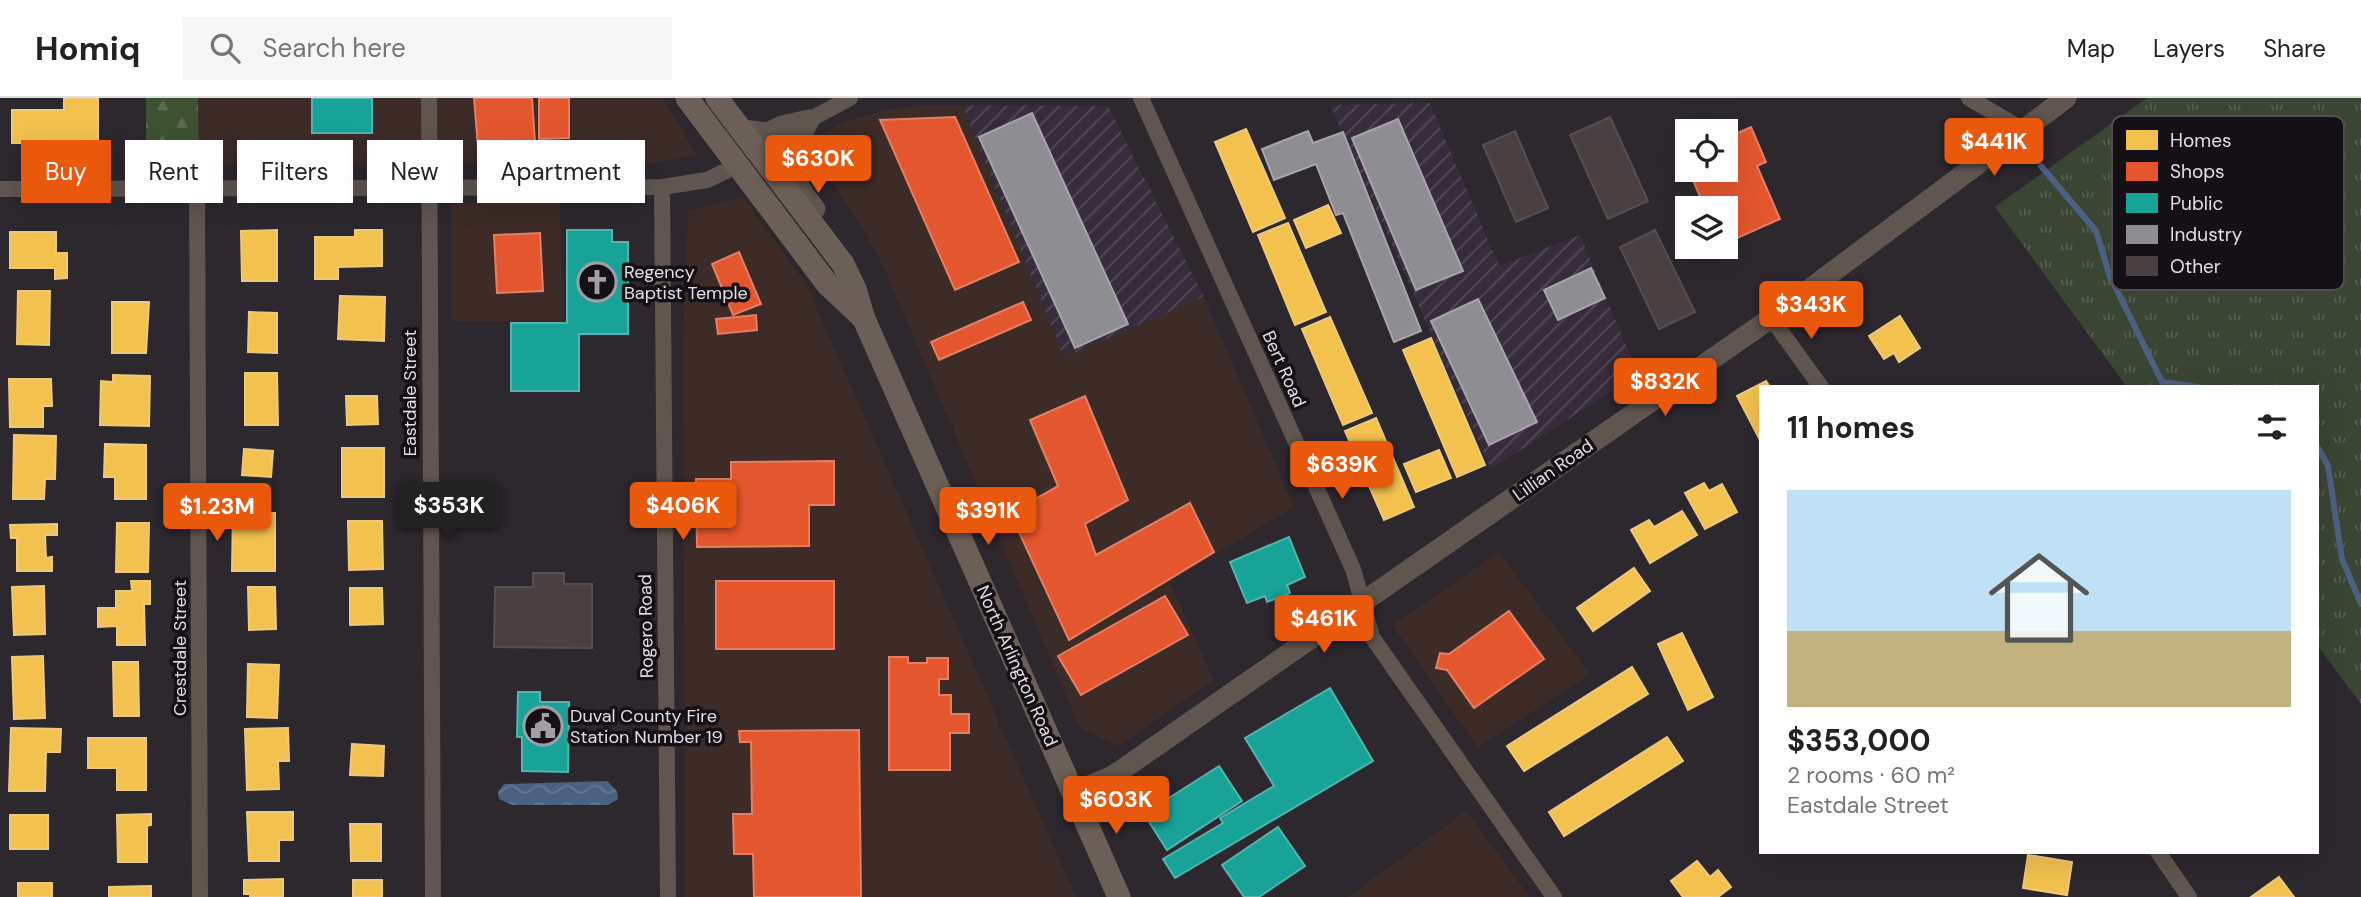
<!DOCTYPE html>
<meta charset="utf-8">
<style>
body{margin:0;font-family:"DM Sans",sans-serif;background:#f6f6f6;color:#222;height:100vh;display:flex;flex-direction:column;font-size:26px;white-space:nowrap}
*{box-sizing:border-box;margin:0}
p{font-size:23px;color:#767676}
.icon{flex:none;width:38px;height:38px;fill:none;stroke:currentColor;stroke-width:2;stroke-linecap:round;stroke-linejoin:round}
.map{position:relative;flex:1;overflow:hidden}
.panel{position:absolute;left:1759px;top:287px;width:560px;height:469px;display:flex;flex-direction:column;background:#fff;border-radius:0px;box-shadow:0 7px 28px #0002}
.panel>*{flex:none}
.guide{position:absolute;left:21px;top:42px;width:665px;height:63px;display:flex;gap:14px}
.buttons{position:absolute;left:1675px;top:21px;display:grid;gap:14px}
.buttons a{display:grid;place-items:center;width:63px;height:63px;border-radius:0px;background:#fff;box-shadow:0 7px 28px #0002;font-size:35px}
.price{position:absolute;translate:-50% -60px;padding:0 16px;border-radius:7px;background:#ea580c;color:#fff;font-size:23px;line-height:46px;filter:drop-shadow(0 2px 4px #0008)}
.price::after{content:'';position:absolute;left:50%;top:42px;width:21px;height:16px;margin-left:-10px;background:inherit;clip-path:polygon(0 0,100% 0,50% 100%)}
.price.active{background:#222;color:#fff}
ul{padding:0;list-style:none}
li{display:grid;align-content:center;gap:14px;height:371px;padding:0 28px}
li+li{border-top:2px solid #e0e0e0}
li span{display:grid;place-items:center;height:217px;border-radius:0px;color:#555}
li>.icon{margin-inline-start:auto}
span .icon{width:126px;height:126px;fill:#fffc;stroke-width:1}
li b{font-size:30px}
h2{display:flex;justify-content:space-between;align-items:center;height:84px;padding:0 28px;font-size:30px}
.chip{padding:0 24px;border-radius:0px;background:#fff;box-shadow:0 7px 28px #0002;font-size:24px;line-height:63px}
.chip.active{background:#ea580c;color:#fff}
header{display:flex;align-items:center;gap:42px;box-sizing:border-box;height:98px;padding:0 35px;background:#fff;border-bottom:2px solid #e0e0e0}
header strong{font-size:33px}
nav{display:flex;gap:38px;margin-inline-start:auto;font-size:24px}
.search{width:490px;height:63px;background:#f6f6f6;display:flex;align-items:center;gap:18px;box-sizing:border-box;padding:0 24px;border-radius:0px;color:#767676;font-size:26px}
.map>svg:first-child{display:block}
</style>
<header>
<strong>Homiq</strong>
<div class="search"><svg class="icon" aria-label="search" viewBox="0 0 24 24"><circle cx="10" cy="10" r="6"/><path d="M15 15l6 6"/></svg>Search here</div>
<nav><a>Map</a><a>Layers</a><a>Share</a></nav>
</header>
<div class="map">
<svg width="2361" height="799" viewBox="0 0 2361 799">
<defs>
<pattern id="industrial-furrows" width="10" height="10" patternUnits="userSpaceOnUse" patternTransform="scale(1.75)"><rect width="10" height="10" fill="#372c3c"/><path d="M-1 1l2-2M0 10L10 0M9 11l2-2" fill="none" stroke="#544a58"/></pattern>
<pattern id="forest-firs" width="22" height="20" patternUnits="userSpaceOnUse" patternTransform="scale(1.75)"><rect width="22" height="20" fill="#3e5232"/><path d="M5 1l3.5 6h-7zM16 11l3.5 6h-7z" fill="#5a6a50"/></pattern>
<pattern id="park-tufts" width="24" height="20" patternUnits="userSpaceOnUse" patternTransform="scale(1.75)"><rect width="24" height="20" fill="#3b4533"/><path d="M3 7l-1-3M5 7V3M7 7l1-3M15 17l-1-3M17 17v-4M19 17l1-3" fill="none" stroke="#575f50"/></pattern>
<pattern id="water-waves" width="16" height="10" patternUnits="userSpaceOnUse" patternTransform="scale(1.75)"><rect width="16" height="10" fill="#4c6081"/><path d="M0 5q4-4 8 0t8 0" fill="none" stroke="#667693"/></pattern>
</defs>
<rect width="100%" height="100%" fill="#2c282e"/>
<g fill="#3c2b26">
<polygon points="198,0 663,0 697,57 644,66 199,67"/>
<polygon points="917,7 962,7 1064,258 1204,199 1294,409 1170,484 1214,583 1118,648 1080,630 885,172 862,129 810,52 815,40 844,24 877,14"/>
<polygon points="743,99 806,186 1076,799 685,799 683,241 688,113"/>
<polygon points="560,104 564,223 451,223 451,105"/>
<polygon points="1499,454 1590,576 1478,650 1392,527"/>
<polygon points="1466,713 1530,799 1348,799"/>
</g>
<g fill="url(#industrial-furrows)">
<polygon points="1430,5 1499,168 1580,137 1638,276 1491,371 1330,7"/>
<polygon points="962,7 1108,8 1204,199 1064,259"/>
</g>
<polygon fill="url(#forest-firs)" points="146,0 198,0 199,67 146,62"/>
<polygon fill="url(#park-tufts)" points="2147,0 2361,0 2361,606 2317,547 2317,289 2127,289 1995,109"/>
<polygon fill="url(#water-waves)" points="607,683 617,693 618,701 608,707 512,707 499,701 498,694 504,686"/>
<g fill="#f2c14e" stroke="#eec97b" stroke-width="2">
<polygon points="64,0 98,0 98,45 12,45 12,12 64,12"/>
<polygon points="1246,31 1285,120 1253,134 1215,44"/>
<polygon points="1328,107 1341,135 1306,150 1294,122"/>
<polygon points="1288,125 1326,214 1295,227 1258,137"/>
<polygon points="277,132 277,183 242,183 241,133"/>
<polygon points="355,132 382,132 382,168 338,169 338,181 315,181 315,139 355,139"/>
<polygon points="10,134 56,134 56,155 67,155 67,180 55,181 55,170 10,170"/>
<polygon points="18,193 50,193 49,247 17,246"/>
<polygon points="340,198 385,199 384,243 338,241"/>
<polygon points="112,204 149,204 146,255 112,255"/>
<polygon points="249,214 277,215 277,255 248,254"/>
<polygon points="1900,218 1920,250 1899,264 1894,255 1884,261 1869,238"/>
<polygon points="1330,219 1372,315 1343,327 1302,231"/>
<polygon points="1431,240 1485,367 1457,379 1403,252"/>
<polygon points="245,275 277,275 278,327 245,327"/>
<polygon points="113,277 150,278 149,328 100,327 101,283 113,284"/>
<polygon points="9,281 51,281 52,308 43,308 43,329 10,329"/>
<polygon points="1766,283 1770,289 1760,289 1760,342 1737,298"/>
<polygon points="346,298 377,298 378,326 347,327"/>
<polygon points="1376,320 1414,409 1384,422 1345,333"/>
<polygon points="14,337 56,338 55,381 45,381 44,401 13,401"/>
<polygon points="105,346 146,347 146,401 115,401 115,379 104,379"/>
<rect x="342" y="350" width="42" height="49"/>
<polygon points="244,351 273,353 271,379 242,377"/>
<polygon points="1439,352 1451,380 1416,394 1404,366"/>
<polygon points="1704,385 1709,393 1722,386 1737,414 1705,431 1685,395"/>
<polygon points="1682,413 1697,437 1650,465 1631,432 1649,422 1654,429"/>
<polygon points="233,414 275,415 275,473 232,473"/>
<polygon points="348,423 382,423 383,471 349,472"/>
<polygon points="117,425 149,425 148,474 116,474"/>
<polygon points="57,426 57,437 45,437 46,460 52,459 52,473 17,473 17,440 11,440 10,427"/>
<polygon points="1634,470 1650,493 1593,533 1577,510"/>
<polygon points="131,483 150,483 150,506 144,506 145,547 117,547 117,528 98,529 98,510 116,510 116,493 132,493"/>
<polygon points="44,488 45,536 14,537 12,489"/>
<polygon points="248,489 275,489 276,531 249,532"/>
<polygon points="350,490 382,490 383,526 350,527"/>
<polygon points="1682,535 1713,599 1688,612 1658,546"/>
<polygon points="43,558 45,620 14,621 12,559"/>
<polygon points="113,564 138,564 139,618 114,618"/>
<polygon points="248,566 279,567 277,620 247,619"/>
<polygon points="1632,569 1648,596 1524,673 1507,648"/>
<polygon points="11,630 61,631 60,654 46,654 45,693 9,693"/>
<polygon points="288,630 289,663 278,663 279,691 247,692 245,631"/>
<polygon points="1667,639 1683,663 1564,738 1549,714"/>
<polygon points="88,640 146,640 146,692 117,692 117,670 88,670"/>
<polygon points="352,646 384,648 383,678 350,677"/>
<polygon points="247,714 293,714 293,742 279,742 279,763 249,763"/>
<polygon points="151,716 151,727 147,728 147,764 118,764 117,717"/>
<rect x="10" y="717" width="38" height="34"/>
<polygon points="350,726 381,726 381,763 351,763"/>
<polygon points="2028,757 2072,764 2067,797 2023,790"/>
<polygon points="1697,763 1710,779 1718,772 1731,789 1718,799 1683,799 1671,783"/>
<polygon points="2279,779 2294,799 2251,799"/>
<polygon points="283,781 283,799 250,799 250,796 244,796 244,782"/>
<rect x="353" y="782" width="29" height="17"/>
<rect x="18" y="785" width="34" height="14"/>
<polygon points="151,788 151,799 109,799 109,789"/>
</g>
<g fill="#e4572e" stroke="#e47f65" stroke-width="2">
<polygon points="474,0 532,0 535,44 478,49"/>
<polygon points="539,0 569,0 569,40 539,41"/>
<polygon points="955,19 1019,164 955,192 880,22"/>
<polygon points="1751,29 1766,64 1757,68 1780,121 1726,145 1726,110 1705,110 1692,80 1700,76 1698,72 1726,72 1726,40"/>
<polygon points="540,135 543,193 497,195 494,137"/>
<polygon points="739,154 761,206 733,217 712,166"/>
<polygon points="1023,204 1031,222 939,262 931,244"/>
<polygon points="756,217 757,232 718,236 716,221"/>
<polygon points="1085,298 1128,402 1085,426 1096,457 1190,405 1214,454 1069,542 1010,415 1058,388 1030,322"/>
<polygon points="834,363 834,407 809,407 809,448 697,449 696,381 731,381 731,364"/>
<rect x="716" y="483" width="118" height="68"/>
<polygon points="1165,498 1188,537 1081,597 1058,558"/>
<polygon points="1509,513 1544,561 1474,610 1447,572 1436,570 1440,555 1449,556"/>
<polygon points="889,559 908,559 908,565 927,565 927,560 948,560 948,581 939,581 939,597 951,597 951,616 969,616 969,635 950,635 950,672 889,672"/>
<polygon points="859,632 861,799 754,799 753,756 734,756 733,716 752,716 751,644 740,644 739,633"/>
</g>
<g fill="#17a398" stroke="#54b4af" stroke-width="2">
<rect x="312" y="0" width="60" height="35"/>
<polygon points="567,132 612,132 612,144 628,144 628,236 579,236 579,293 511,293 511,225 567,225"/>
<polygon points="1289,439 1305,479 1287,487 1290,495 1267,504 1265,498 1247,505 1230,464"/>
<polygon points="1330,590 1373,663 1175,780 1163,761 1223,725 1220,720 1274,688 1245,640"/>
<polygon points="518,594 540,594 540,604 569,604 568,674 522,673 522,639 517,639"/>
<polygon points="1219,668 1242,703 1167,752 1144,716"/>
<polygon points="1278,729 1305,768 1259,799 1244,799 1222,767"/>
</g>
<g fill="#8d8d92" stroke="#a7a5ab" stroke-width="2">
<polygon points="1032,15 1128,226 1075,250 979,39"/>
<polygon points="1398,21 1463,173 1416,192 1352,40"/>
<polygon points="1308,33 1313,45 1343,34 1421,233 1394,244 1343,115 1336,117 1316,66 1274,82 1262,51"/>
<polygon points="1591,170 1605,200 1558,222 1544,192"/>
<polygon points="1478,201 1537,324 1489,347 1431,223"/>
</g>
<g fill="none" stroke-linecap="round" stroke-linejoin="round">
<g stroke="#4c6081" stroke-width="6">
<polyline points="2041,68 2096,133 2109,176 2162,284 2199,289"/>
<polyline points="2317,348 2328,368 2342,461 2361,506"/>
</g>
</g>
<g fill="#4a4042" stroke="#544f52" stroke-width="2">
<polygon points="1610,19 1648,103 1608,121 1570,37"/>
<polygon points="1515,33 1548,110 1516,124 1483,47"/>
<polygon points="1655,132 1695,214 1659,231 1620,149"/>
<polygon points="533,475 564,475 564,486 592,486 592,550 494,549 495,489 533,489"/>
</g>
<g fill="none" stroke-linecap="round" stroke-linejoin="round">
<g stroke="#60554f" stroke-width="16">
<polyline points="429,0 433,799"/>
<polyline points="1141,0 1353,471 1372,539 1554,799"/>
<polyline points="1969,0 2023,32"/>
<polyline points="809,22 850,0"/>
<polyline points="662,89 668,799"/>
<polyline points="197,90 200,799"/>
<polyline points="0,91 662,89 707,82 738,67"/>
<polyline points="1771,220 1821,289"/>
<polyline points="2158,754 2189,799"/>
</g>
<g stroke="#60554f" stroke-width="21">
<path d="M809 22C788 64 785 73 815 111"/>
<polyline points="742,32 768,35 782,28 809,22"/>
<polyline points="1073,695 1113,678 1771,220 2066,0"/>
</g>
<g stroke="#6c5f57" stroke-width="23">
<polyline points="687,0 828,187 864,221"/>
<polyline points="717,0 843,166 855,191 864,221 1119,799"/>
</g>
</g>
<defs>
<g id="church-ring" transform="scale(2.0125)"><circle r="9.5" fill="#141015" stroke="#a39ea5" stroke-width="1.5"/><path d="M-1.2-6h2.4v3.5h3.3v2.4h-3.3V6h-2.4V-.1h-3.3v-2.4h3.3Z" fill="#a39ea5"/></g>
<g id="civic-ring" transform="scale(2.0125)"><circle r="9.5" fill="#141015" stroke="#a39ea5" stroke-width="1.5"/><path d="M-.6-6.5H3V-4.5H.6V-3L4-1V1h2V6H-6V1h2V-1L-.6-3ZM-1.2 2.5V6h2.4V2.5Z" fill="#a39ea5"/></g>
</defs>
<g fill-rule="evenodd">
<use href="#church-ring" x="597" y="184"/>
<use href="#civic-ring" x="543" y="628"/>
</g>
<g text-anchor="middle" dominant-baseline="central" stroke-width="7" stroke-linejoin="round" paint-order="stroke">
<g font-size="18" fill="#e3dde5" stroke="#141015" text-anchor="start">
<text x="624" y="174">Regency<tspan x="624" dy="21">Baptist Temple</tspan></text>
<text x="570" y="618">Duval County Fire<tspan x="570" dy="21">Station Number 19</tspan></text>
</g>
<g font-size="18" fill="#e3dde5" stroke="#141015">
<text transform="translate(1284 271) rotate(66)">Bert Road</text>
<text transform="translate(410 295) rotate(-90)">Eastdale Street</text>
<text transform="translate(1553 372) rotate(-35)">Lillian Road</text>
<text transform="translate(646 528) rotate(-91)">Rogero Road</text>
<text transform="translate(180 550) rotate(-90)">Crestdale Street</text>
<text transform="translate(1017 568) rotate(66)">North Arlington Road</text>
</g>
</g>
<rect x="2112" y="18" width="232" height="174" rx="10" fill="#141015" stroke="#524e53" stroke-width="2"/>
<rect x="2126" y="32" width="32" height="20" fill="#f2c14e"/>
<rect x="2126" y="64" width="32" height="19" fill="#e4572e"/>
<rect x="2126" y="95" width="32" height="20" fill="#17a398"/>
<rect x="2126" y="127" width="32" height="19" fill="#8d8d92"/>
<rect x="2126" y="158" width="32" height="20" fill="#4a4042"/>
<g font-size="19" fill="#e3dde5">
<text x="2170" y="49">Homes</text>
<text x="2170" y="80">Shops</text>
<text x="2170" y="112">Public</text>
<text x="2170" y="143">Industry</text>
<text x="2170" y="175">Other</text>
</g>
</svg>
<div class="buttons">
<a><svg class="icon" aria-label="locate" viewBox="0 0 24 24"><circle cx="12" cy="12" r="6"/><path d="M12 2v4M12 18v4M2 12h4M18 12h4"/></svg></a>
<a><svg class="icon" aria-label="layers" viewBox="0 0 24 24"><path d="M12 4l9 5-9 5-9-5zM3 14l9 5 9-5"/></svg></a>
</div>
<b class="price" style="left:1994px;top:80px">$441K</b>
<b class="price" style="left:818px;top:97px">$630K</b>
<b class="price" style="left:1811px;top:243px">$343K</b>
<b class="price" style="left:1665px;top:320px">$832K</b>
<b class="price" style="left:1342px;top:403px">$639K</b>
<b class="price active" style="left:449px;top:444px">$353K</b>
<b class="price" style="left:683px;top:444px">$406K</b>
<b class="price" style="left:217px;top:445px">$1.23M</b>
<b class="price" style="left:988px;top:449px">$391K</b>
<b class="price" style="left:1324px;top:557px">$461K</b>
<b class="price" style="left:1116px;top:738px">$603K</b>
<div class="guide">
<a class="chip active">Buy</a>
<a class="chip">Rent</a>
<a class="chip">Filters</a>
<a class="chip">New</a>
<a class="chip">Apartment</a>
</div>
<section class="panel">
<h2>11 homes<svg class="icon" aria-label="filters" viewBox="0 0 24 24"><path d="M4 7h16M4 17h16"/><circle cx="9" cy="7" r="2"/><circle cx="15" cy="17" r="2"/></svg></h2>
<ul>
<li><span style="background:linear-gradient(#bfe0f5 65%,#c2b280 0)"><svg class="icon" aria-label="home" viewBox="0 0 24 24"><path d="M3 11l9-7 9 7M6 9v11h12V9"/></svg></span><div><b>$353,000</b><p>2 rooms · 60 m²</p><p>Eastdale Street</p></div></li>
</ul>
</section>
</div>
